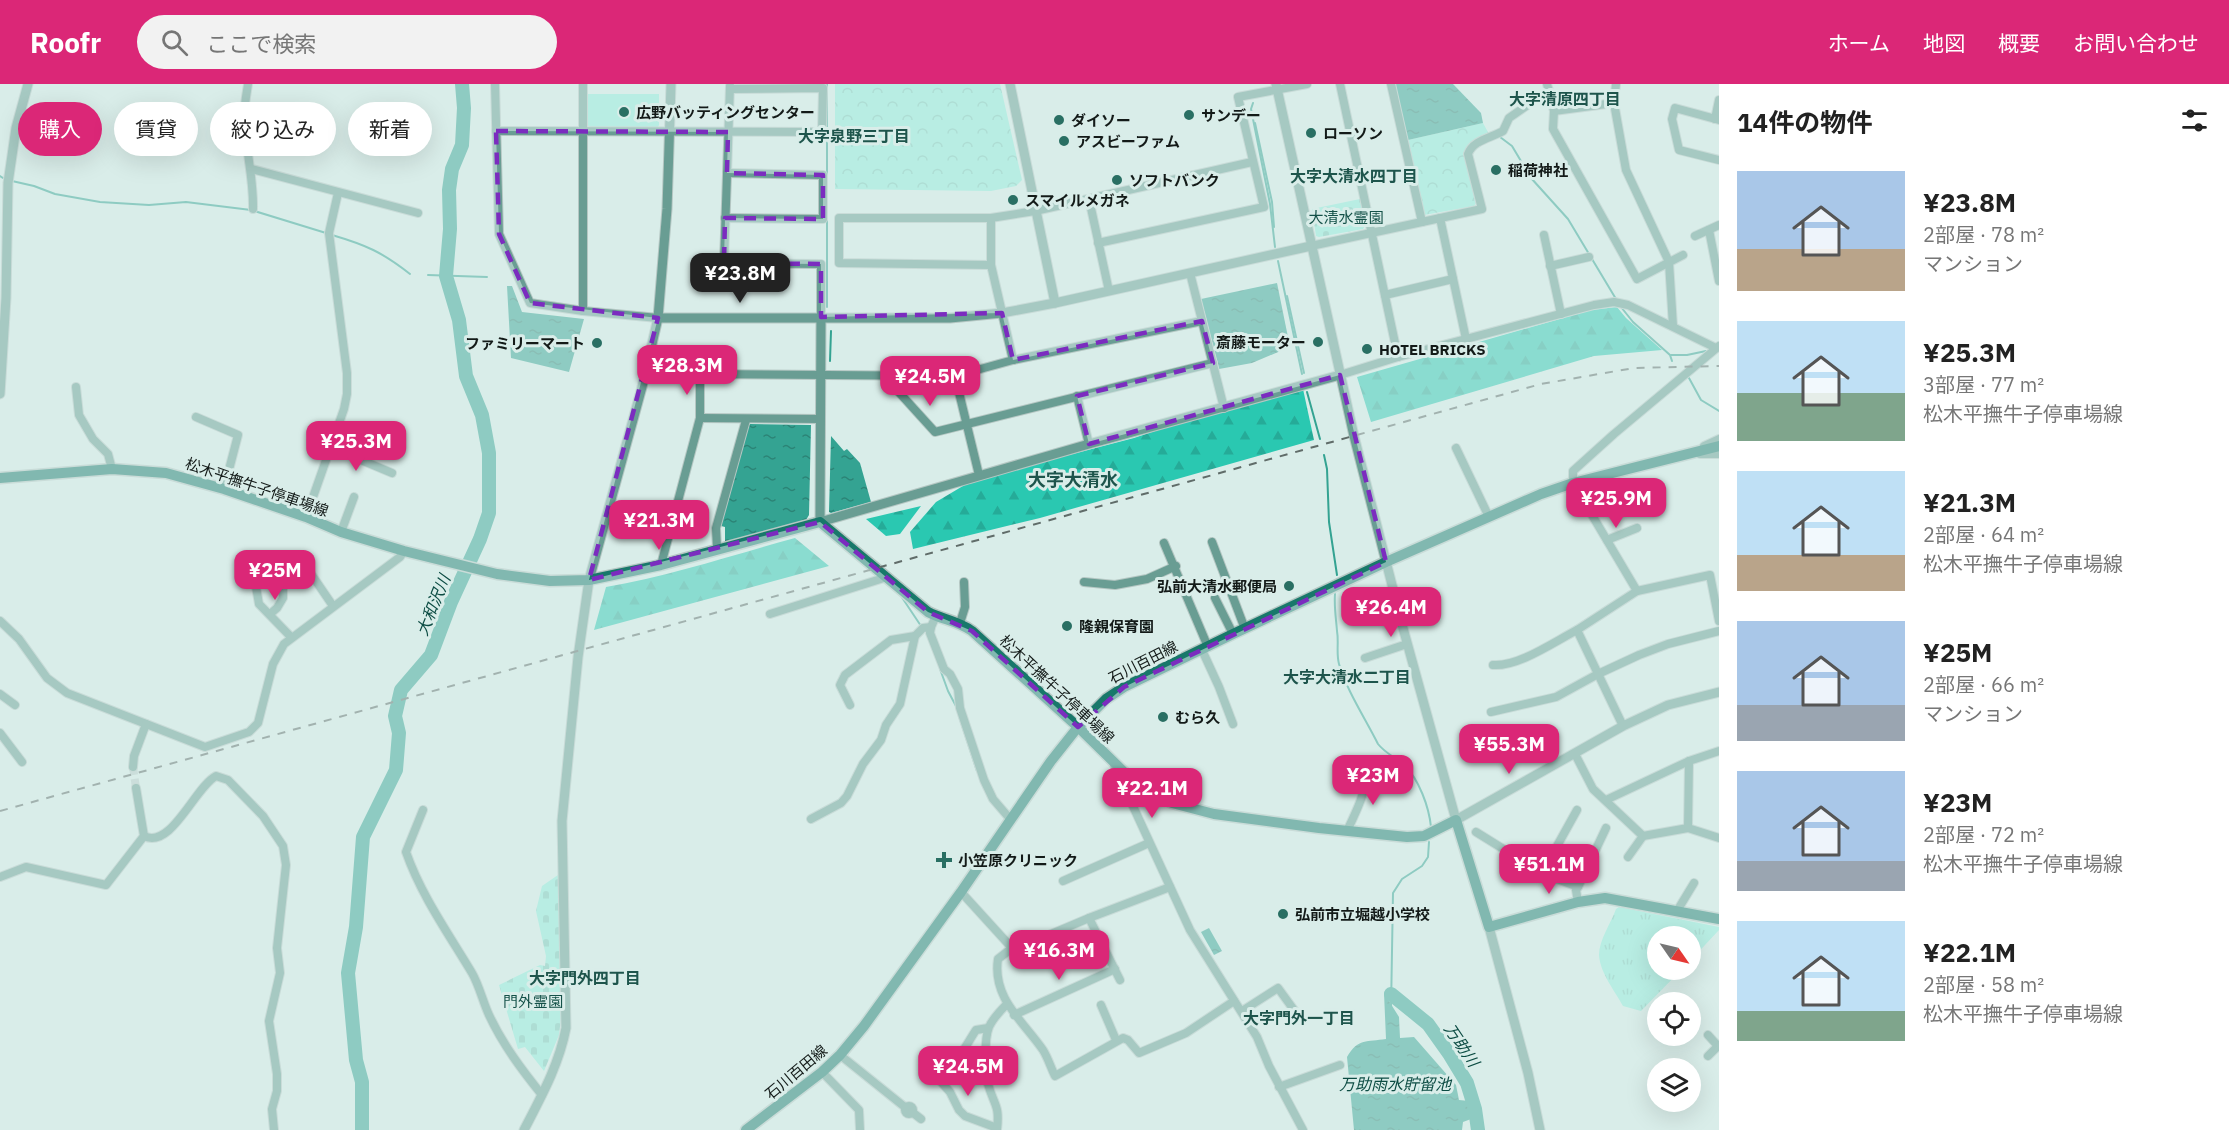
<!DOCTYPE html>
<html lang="ja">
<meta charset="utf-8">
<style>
body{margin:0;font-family:"IBM Plex Sans","Noto Sans JP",sans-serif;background:#f2f2f2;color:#222;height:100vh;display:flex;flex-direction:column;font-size:22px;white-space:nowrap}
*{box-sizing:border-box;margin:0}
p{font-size:20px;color:#767676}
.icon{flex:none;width:33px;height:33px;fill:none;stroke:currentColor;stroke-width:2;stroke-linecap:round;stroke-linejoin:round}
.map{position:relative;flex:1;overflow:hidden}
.sheet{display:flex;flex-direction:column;background:#fff;width:510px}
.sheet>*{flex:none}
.guide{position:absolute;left:18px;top:18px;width:570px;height:54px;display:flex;gap:12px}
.needle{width:39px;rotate:124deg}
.tools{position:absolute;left:1647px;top:842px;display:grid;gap:12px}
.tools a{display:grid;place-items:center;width:54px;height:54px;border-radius:50%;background:#fff;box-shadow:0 6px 24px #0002;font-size:30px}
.price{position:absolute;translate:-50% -51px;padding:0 14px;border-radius:12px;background:#db2777;color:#fff;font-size:20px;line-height:39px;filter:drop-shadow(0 2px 3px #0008)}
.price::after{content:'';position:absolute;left:50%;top:36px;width:18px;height:14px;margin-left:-9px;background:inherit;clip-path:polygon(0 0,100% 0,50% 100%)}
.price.current{background:#222;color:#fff}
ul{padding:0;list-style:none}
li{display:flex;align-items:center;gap:18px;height:150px;padding:0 18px}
li span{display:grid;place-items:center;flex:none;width:168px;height:120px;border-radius:0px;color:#555}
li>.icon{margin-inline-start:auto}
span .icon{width:72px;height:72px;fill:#fffc;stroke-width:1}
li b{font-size:26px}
h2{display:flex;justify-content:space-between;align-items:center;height:72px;padding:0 18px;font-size:26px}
.pill{padding:0 21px;border-radius:27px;background:#fff;box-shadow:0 6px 24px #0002;font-size:21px;line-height:54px}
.pill.current{background:#db2777;color:#fff}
header{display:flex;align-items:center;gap:36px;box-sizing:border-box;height:84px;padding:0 30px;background:#db2777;color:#fff}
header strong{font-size:28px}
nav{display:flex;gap:33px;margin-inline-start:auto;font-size:21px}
.search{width:420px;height:54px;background:#f2f2f2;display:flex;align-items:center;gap:15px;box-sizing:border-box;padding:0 21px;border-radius:33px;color:#767676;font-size:22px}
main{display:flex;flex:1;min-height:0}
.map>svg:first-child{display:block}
</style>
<header>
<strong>Roofr</strong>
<div class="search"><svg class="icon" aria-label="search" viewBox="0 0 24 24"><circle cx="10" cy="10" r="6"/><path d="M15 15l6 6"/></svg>ここで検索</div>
<nav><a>ホーム</a><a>地図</a><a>概要</a><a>お問い合わせ</a></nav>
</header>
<main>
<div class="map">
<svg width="1719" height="1046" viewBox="0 0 1719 1046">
<defs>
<pattern id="grass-tufts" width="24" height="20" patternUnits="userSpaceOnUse" patternTransform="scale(1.5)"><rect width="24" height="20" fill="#90eddb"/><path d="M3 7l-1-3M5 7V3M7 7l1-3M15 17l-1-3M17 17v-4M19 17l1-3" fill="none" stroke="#7bcbbb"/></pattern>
<pattern id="forest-firs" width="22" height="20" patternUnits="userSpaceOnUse" patternTransform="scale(1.5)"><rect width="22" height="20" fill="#2ac8b1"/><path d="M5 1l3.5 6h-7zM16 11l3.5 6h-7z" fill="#25ab98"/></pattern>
<pattern id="cemetery-stones" width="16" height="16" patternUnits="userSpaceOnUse" patternTransform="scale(1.5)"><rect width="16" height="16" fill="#90eddb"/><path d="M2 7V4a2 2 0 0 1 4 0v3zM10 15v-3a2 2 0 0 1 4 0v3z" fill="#7bcbbb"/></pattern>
<pattern id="park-crowns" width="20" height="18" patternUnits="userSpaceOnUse" patternTransform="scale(1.5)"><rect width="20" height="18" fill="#90eddb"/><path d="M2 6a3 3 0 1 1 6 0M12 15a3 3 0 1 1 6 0" fill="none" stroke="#7bcbbb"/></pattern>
<pattern id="water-ripples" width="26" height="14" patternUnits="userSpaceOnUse" patternTransform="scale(1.5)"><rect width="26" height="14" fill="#34a392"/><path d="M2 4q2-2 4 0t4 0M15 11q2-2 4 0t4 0" fill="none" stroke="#2b8476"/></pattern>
</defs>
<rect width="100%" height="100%" fill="#d9ede9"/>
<path fill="url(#grass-tufts)" d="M1619 823 1719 843V846L1691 876 1690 852H1658V885H1682L1641 927 1623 922C1615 907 1600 889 1599 871 1599 856 1611 839 1616 825Z"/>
<g fill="url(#forest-firs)">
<polygon points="1617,223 1626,234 1662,266 1594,272 1371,338 1357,293 1591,226"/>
<polygon points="1303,305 1314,356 1040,434 913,465 910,448 936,418 973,396 1134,354 1164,344"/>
<polygon points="921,422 900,450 886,452 866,435"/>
<path d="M795 454 829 482 594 546 606 503C670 492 732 471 795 454Z"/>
</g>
<g fill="url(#cemetery-stones)">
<polygon points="1360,115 1365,142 1363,145 1319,153 1316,152 1312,125"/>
<polygon points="558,791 563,918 559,951 544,987 525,963 518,965 499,901 540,881 545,882 546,872 536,827 542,802"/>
</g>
<g fill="url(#park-crowns)">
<polygon points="835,0 1000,0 1022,96 1016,102 991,107 835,105"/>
<polygon points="1483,39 1489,50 1469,60 1465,68 1477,118 1474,122 1424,131 1408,56"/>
</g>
<polygon fill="#90eddb" points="588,10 659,10 659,41 658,43 590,43 587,41"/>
<g fill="url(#water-ripples)">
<polygon points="1395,0 1453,0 1481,29 1483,39 1408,56"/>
<polygon points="1277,199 1290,263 1252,279 1219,285 1201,215"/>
<polygon points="507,202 512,202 522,228 584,235 569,288 511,274"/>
<polygon points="750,340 811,341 809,431 806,436 725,458 725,443 721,442 747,342"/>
<polygon points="831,352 844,367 847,365 860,379 871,418 831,429 829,428"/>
<polygon points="1209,844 1222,867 1214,871 1201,848"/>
<path d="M1384 909 1399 933 1400 954 1414 953 1456 1001 1459 1016 1469 1017 1471 1035 1463 1038 1462 1046H1354L1347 973C1358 954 1367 958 1386 955Z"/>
</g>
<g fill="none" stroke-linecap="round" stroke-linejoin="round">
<g stroke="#34a392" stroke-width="2">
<polyline points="1253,19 1251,25 1270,120 1275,163"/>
<polyline points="1255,39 1272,118 1274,143"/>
<polyline points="827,45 827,0"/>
<polyline points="1500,53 1512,62 1531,94 1568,135 1616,215"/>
<polyline points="0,92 3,94"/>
<polyline points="827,92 827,53"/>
<polyline points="12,97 34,102 55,110 100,118 149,121 186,118 251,126 326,149"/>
<path d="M332 151C366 161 382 168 410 190"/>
<polyline points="1278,177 1302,290"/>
<polyline points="428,191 487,193"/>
<polyline points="1287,212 1304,289"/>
<polyline points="827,223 827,137"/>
<polyline points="1621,223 1633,238 1670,271 1672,277"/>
<polyline points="1671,271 1687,271 1706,267"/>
<polyline points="830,277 831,247"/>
<polyline points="1689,294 1701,316 1719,327"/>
<polyline points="1307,308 1320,355"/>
<polyline points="1324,371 1327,385 1329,438 1337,491"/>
<path d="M1335 510C1334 523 1336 534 1337 547 1339 558 1336 569 1339 580 1347 607 1365 634 1378 660 1385 669 1395 673 1404 681 1419 695 1429 723 1431 743"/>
<polyline points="901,512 921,542"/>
<polyline points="940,585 948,607 957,624"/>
<polyline points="959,632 977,687"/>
<polyline points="1391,925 1393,809 1402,795 1422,782 1428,773 1429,758"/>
<polyline points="1469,1026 1475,1025"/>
</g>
<g stroke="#34a392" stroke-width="14">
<polyline points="1391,910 1428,940 1450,971 1467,999 1475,1025 1478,1046"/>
<polyline points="362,1046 362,998 356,976 348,889 356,843 363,753 396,686 399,649 395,632 401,606 431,571 451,518 480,455 489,429 489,369 482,331 466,292 459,236 446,192 450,145 449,106 452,85 462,61 464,24 462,0"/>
</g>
<polyline stroke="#bbcdca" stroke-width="8" stroke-dasharray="8 4" stroke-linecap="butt" points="133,683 136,704"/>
<g stroke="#b5c7c3" stroke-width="10">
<g id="minor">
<path d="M248 0C247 8 245 16 245 24 243 58 254 91 253 125"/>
<polyline points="495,0 499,150 530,219 583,227 658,234"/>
<polyline points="1340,0 1398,273"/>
<polyline points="1391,0 1422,138"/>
<polyline points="1547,0 1554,27 1553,45 1637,195 1683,171"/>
<polyline points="1616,0 1614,19 1626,86 1669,178 1673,242"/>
<polyline points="730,2 724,179 821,180 821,233"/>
<polyline points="1554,27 1614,19"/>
<polyline points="1715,35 1719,16"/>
<polyline points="1719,36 1675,24 1672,35 1679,66 1719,76"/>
<polyline points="496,47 822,48 823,4 730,5"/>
<polyline points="252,85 418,129"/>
<polyline points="1089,115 1109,207"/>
<polyline points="725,134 823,135 823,91 727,89"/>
<polyline points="991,134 991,181 1013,276"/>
<polyline points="1440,134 1466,255"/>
<polyline points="1709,146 1719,197"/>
<polyline points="1544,151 1561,230"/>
<polyline points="1695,152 1719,141"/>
<polyline points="1098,159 1264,123 1238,13 1307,0"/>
<path d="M1311 162 1482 125 1468 70C1473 56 1491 54 1503 47L1509 34 1549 6"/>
<polyline points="991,181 839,179 839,134 991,134 1035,127 1252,78"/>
<polyline points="1550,182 1589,173"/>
<polyline points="1190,189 1224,324"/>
<polyline points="1385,211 1453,195"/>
<polyline points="583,227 583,0"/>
<polyline points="896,290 896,305 935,348 1213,279"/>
<polyline points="1340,291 1398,273 1594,221 1614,218 1628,221 1716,264"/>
<polyline points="955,292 979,391"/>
<polyline points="76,303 79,331 93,355 108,370 112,385"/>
<polyline points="1077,312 1089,360"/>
<polyline points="196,333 238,351 224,405"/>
<polyline points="700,334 820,335"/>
<polyline points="338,342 392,356"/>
<polyline points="1704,362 1719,355"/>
<polyline points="330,363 392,389"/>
<polyline points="1456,364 1489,433"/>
<polyline points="1700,370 1719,370"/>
<polyline points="306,433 344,325 347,310 347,289 329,149 338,109"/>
<polyline points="341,448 354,413"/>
<polyline points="1607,456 1637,444"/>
<polyline points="1212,458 1245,545"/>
<polyline points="1164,459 1208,563"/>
<polyline points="717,464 716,444 746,336"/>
<polyline points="661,481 700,334 700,290 955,292 1013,276 1202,237"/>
<polyline points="249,488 256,503 259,520 291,553"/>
<polyline points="1084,498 1115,501 1147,495 1176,482"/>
<polyline points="1637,507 1573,399 1573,387 1614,350 1719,262"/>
<polyline points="1215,514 1233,550"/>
<polyline points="270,530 277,524 283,514 283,503 291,490 303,478 333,522"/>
<polyline points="770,530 887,493"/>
<polyline points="936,532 931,543 930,549 944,585 950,590 958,605 960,624 984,696 993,715 1011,736"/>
<polyline points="0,537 19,555 47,594 67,609 205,663 249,648 258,639 273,580 284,560 400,473 404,467"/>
<polyline points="960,539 965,523 964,498"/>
<polyline points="1202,566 1219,603 1233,640"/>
<polyline points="1365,574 1407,560"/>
<path d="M1493 581C1518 583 1554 558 1577 546"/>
<polyline points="0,610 15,621"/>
<polyline points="850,621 840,601 845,591 891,556 915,552"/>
<polyline points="1491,628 1556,613 1598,590 1639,571 1668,560 1719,547"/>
<polyline points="1623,642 1577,546 1637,507 1710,491 1719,537"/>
<polyline points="0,649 22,678"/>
<polyline points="1575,670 1593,705 1643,752 1688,744 1719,754"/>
<polyline points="1114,681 1190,846 1257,953 1269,982 1303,1046"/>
<polyline points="133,683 134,672 146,640"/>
<polyline points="1606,716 1689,677 1719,667"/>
<path d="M423 726 406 768C421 811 448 849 472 889 479 901 483 918 489 931 503 961 522 986 542 1011"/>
<polyline points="811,735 841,719 847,712 863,680 881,656 886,641 900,620 915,552 923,544 931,543"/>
<polyline points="1688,744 1689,677"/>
<path d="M1347 747C1356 728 1365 710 1367 690"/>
<polyline points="1476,748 1542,789 1578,803 1576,806 1578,818"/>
<path d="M144 752C171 766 195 703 216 692L228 696 263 732 283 762 286 781 277 864 280 889 269 937 277 990V1007L272 1025 274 1046"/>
<polyline points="1628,773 1643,752"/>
<polyline points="1542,789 1577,726"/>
<polyline points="0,793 26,783 106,801 144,752 136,704"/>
<polyline points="1063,797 1149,759"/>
<path d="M1170 803 1089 834 1025 861 1012 864 998 875C992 914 1023 937 1043 966 1048 974 1051 984 1055 992L1123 954 1128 956 1139 969 1186 949 1234 917"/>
<polyline points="1578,803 1606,744"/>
<polyline points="961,808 1012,864"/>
<polyline points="1677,827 1694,799"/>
<polyline points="1089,834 1120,896"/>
<polyline points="1101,921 1116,956"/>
<polyline points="1242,927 1278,904 1302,937"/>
<polyline points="1014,931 1115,885"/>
<polyline points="1708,951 1718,962"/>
<polyline points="840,971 906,1024"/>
<polyline points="1708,972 1719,961"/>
<polyline points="822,988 859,1026 860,1046"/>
<polyline points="934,990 950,1008 959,1026 965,1032 997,1044"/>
<path d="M934 990C956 985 964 964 976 946L988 944"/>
<polyline points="1279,1003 1340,981"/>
<circle cx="909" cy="1026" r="4"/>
<polyline points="912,1028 921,1035"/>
<path d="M997 1046C1000 1020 994 1022 988 1000 985 988 984 955 989 943 993 934 1000 927 1007 920"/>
</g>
</g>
<g stroke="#b5c7c3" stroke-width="11">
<g id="tertiary">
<polyline points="1010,0 1055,219"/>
<polyline points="1276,0 1354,352 1403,544 1456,736 1623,642 1668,621 1719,608"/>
<polyline points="821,233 820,438 1089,360 1340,291"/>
<polyline points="658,234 950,234 1002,229 1055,219 1311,162"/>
<polyline points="0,310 6,214 8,99 16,44 28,0"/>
<polyline points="1489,843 1528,989 1540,1046"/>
<path d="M524 1046C541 1013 559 981 566 944L562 737 578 573 589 496 642 303 658 234 667 125 671 0"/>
</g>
</g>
<g stroke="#b5c7c3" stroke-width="13">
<g id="secondary">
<path d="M0 394 112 385 166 389 224 405 306 433 341 448 404 467 497 490 550 497 589 496 661 481 820 438 928 528C943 536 956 536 972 547L1078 643 1126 690 1172 719 1214 730 1319 744 1407 753 1424 752 1456 736 1489 843 1578 818 1605 814 1719 835"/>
<polyline points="746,1046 822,988 840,971 864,942 961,808 1051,677 1078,643 1106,615 1124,603 1233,550 1386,478 1541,410 1573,399 1719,362"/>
</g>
</g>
<use href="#minor" stroke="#699d93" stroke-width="8"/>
<use href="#tertiary" stroke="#699d93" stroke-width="9"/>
<use href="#secondary" stroke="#18786a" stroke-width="10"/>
<polyline stroke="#606c69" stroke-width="2" stroke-dasharray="8 8" stroke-linecap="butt" points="0,727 1541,300 1634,284 1719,282"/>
</g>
<path d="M0 0H1719V1046H0ZM496 47 728 48 727 89 823 91V135L725 134 724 179 821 180V233L1002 229 1013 276 1202 237 1213 279 1077 312 1089 360 1340 291 1386 478 1124 603 1078 643 972 547 928 528 820 438 589 496 658 234 530 219 499 150Z" fill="#d9ede9" fill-opacity=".55" fill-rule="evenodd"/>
<path fill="none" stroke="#7b2cbf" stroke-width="4.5" stroke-dasharray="12 8" stroke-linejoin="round" d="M496 47 728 48 727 89 823 91V135L725 134 724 179 821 180V233L1002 229 1013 276 1202 237 1213 279 1077 312 1089 360 1340 291 1386 478 1124 603 1078 643 972 547 928 528 820 438 589 496 658 234 530 219 499 150Z"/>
<g fill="#296f63" stroke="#d9ede9" stroke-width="2">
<circle cx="624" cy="28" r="6"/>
<circle cx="1189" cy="31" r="6"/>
<circle cx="1059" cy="36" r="6"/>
<circle cx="1311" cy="49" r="6"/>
<circle cx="1064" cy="57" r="6"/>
<circle cx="1496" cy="86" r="6"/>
<circle cx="1117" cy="96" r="6"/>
<circle cx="1013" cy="116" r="6"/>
<circle cx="1318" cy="258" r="6"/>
<circle cx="597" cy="259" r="6"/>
<circle cx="1367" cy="265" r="6"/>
<circle cx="1289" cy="502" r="6"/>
<circle cx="1067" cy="542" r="6"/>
<circle cx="1163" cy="633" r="6"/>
<path d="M941 767h6v6h6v6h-6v6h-6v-6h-6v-6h6z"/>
<circle cx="1283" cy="830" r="6"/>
</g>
<g text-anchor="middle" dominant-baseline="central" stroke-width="6" stroke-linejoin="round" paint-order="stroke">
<g font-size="15" font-weight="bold" fill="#131a18" stroke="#d9ede9" text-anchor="start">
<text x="636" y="28">広野バッティングセンター</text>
<text x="1201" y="31">サンデー</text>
<text x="1071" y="36">ダイソー</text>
<text x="1323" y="49">ローソン</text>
<text x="1076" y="57">アスビーファム</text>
<text x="1508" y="86">稲荷神社</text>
<text x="1129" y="96">ソフトバンク</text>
<text x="1025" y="116">スマイルメガネ</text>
<text x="1306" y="258" text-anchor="end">斎藤モーター</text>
<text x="585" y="259" text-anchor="end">ファミリーマート</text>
<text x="1379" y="265">HOTEL BRICKS</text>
<text x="1277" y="502" text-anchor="end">弘前大清水郵便局</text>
<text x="1079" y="542">隆親保育園</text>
<text x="1175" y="633">むら久</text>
<text x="958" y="776">小笠原クリニック</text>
<text x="1295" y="830">弘前市立堀越小学校</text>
</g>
<g font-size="15" fill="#145148" stroke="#d9ede9">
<text x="1346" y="133">大清水霊園</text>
<text x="533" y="917">門外霊園</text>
</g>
<g font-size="15" fill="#131a18" stroke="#d9ede9">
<text transform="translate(257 403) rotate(19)">松木平撫牛子停車場線</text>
<text transform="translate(1143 578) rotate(-27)">石川百田線</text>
<text transform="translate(1057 605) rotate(43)">松木平撫牛子停車場線</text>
<text transform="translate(796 988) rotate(-40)">石川百田線</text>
</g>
<g font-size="16" font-weight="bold" fill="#1e554c" stroke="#d9ede9">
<text x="1565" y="15">大字清原四丁目</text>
<text x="854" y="52">大字泉野三丁目</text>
<text x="1354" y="92">大字大清水四丁目</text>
<text x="1347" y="593">大字大清水二丁目</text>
<text x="585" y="894">大字門外四丁目</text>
<text x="1299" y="934">大字門外一丁目</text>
</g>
<g font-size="16" font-style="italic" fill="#0c4c43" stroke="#d9ede9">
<text transform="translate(433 521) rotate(-68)">大和沢川</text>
<text transform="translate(1462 961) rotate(56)">万助川</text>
<text x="1395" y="1000">万助雨水貯留池</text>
</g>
<g font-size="18" font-weight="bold" fill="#1e554c" stroke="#d9ede9">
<text x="1073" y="395">大字大清水</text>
</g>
</g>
</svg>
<div class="tools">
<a><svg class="needle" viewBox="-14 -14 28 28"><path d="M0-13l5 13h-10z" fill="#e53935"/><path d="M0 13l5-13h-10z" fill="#767676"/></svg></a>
<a><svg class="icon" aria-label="locate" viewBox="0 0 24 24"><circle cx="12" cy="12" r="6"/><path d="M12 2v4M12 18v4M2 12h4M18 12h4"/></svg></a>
<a><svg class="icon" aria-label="layers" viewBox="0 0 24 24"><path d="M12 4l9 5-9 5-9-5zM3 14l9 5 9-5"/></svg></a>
</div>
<b class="price current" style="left:740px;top:220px">¥23.8M</b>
<b class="price" style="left:687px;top:312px">¥28.3M</b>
<b class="price" style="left:930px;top:323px">¥24.5M</b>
<b class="price" style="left:356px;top:388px">¥25.3M</b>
<b class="price" style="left:1616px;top:445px">¥25.9M</b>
<b class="price" style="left:659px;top:467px">¥21.3M</b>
<b class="price" style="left:275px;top:517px">¥25M</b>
<b class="price" style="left:1391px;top:554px">¥26.4M</b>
<b class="price" style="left:1509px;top:691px">¥55.3M</b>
<b class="price" style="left:1373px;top:722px">¥23M</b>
<b class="price" style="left:1152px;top:735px">¥22.1M</b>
<b class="price" style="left:1549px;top:811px">¥51.1M</b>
<b class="price" style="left:1059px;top:897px">¥16.3M</b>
<b class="price" style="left:968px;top:1013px">¥24.5M</b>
<div class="guide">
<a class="pill current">購入</a>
<a class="pill">賃貸</a>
<a class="pill">絞り込み</a>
<a class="pill">新着</a>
</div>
</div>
<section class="sheet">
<h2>14件の物件<svg class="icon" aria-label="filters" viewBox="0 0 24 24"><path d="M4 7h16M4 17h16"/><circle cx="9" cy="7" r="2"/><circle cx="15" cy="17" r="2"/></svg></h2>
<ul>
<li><span style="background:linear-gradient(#a9c7e8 65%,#b9a48a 0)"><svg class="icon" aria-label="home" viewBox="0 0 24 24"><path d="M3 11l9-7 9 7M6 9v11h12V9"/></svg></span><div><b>¥23.8M</b><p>2部屋 · 78 m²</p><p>マンション</p></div></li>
<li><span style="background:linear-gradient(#bfe0f5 60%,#7fa58c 0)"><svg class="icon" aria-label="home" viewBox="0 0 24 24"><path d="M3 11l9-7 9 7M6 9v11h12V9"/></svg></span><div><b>¥25.3M</b><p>3部屋 · 77 m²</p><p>松木平撫牛子停車場線</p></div></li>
<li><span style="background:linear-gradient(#bfe0f5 70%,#b9a48a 0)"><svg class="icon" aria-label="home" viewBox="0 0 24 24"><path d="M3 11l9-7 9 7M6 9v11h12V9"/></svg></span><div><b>¥21.3M</b><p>2部屋 · 64 m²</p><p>松木平撫牛子停車場線</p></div></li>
<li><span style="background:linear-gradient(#a9c7e8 70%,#9aa5b1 0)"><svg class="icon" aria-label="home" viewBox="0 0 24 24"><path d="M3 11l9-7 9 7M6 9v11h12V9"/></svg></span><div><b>¥25M</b><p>2部屋 · 66 m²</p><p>マンション</p></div></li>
<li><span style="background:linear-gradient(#a9c7e8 75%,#9aa5b1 0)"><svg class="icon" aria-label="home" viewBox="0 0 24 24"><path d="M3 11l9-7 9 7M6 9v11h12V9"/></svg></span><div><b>¥23M</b><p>2部屋 · 72 m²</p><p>松木平撫牛子停車場線</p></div></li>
<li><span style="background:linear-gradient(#bfe0f5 75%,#7fa58c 0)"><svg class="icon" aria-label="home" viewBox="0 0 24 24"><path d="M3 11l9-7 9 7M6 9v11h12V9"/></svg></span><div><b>¥22.1M</b><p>2部屋 · 58 m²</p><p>松木平撫牛子停車場線</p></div></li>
</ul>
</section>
</main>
